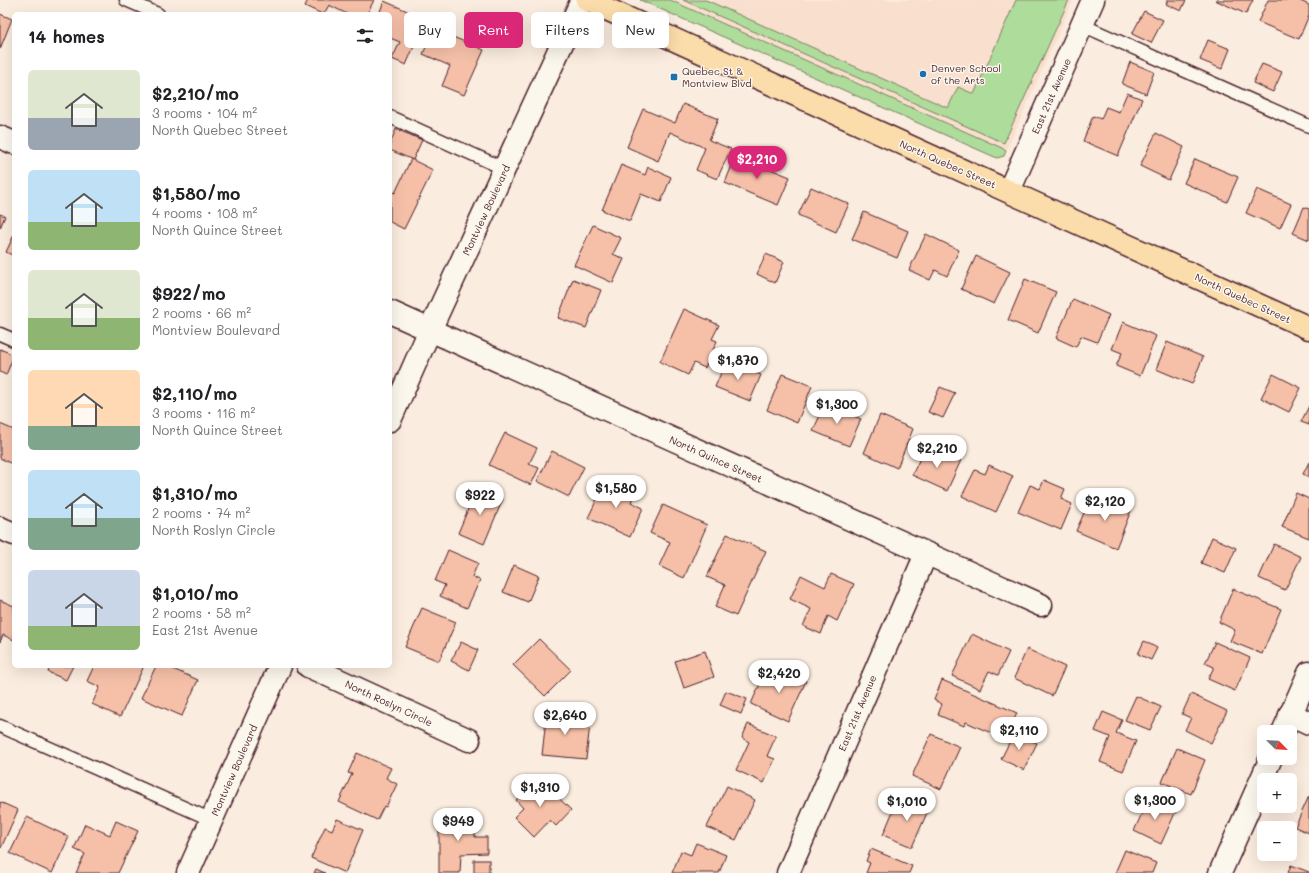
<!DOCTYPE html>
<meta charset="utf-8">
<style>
body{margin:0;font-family:Mali,sans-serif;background:#f6f6f6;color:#202124;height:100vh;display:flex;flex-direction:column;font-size:15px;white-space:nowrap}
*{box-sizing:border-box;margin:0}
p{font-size:13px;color:#757577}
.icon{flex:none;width:22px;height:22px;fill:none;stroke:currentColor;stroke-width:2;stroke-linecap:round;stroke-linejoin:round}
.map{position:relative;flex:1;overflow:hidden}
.drawer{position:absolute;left:12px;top:12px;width:380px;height:656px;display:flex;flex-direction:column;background:#fff;border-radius:6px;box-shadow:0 4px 16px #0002}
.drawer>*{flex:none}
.banner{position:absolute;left:404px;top:12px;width:380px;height:36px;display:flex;gap:8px}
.needle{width:26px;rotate:114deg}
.buttons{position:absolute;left:1257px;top:725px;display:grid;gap:8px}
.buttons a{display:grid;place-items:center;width:40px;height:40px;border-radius:6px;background:#fff;box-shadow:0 4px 16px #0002;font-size:20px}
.price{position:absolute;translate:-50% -34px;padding:0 9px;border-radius:14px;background:#fff;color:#222;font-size:13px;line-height:26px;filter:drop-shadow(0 1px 2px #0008)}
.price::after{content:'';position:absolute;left:50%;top:24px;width:12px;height:9px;margin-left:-6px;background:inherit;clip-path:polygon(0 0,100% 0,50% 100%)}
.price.on{background:#db2777;color:#fff}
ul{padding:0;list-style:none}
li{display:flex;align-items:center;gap:12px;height:100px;padding:0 16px}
li span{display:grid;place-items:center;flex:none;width:112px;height:80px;border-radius:6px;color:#555}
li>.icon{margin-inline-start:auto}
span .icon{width:48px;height:48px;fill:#fffc;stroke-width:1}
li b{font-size:17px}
h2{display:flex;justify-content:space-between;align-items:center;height:48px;padding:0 16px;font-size:17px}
.chip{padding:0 14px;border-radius:6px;background:#fff;box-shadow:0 4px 16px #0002;font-size:14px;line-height:36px}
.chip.on{background:#db2777;color:#fff}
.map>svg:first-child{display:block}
</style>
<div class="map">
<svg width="1309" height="873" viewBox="0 0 1309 873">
<rect width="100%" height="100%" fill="#faecde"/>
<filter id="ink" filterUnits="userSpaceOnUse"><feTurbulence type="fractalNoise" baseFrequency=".025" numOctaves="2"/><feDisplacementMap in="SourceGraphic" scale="8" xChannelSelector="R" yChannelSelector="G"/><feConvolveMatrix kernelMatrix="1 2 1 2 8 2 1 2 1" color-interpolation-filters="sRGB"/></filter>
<g filter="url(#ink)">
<polygon fill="#f9dfce" points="640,0 1073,0 1004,156 997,158"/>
<g fill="#aedc9b" stroke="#7c7e63">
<polygon points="640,0 670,0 1002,148 1006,151 1004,156 997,158"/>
<polygon points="683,0 706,0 948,108 958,87 974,94 1016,0 1069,0 1004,143"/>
</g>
<g fill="#f6c0a8" stroke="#4a1f2b">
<polygon points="308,0 374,0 367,14 347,14 329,5 324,14 322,14 305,6"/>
<polygon points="1168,0 1186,0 1181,11 1166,4"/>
<polygon points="1215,0 1253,0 1246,14"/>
<polygon points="1268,0 1298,0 1309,5 1309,15 1299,39 1258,22"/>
<polygon points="384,1 426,19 406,65 392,59 400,42 390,38 390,14 379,14"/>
<polygon points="1144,11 1163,20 1151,43 1132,34"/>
<polygon points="0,14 12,19 0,49"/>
<polygon points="434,29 484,50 464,95 442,86 450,66 423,54"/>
<polygon points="1208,40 1230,49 1222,69 1200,60"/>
<polygon points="1130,62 1154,72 1146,94 1122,84"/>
<polygon points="1262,64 1282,72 1273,92 1253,83"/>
<polygon points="1127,93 1142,99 1118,156 1083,141 1093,116 1101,119 1106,107 1119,112"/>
<polygon points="683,104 718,119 709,140 731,149 717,179 696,170 705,148 670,132 658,161 627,147 643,109 675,123"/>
<polygon points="396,129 422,140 413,160 390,150 390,144"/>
<polygon points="1156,133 1184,147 1169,180 1140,166"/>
<polygon points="736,155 790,177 778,205 725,183"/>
<polygon points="411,159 433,170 404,229 390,222 390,191 395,193"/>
<polygon points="1195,159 1238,177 1227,202 1184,183"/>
<polygon points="621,165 645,175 648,167 671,177 661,202 641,194 630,221 602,210"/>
<polygon points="811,187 849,204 836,232 798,215"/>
<polygon points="1257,189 1291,204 1280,228 1246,213"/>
<polygon points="1304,207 1309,209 1309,240 1293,233"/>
<polygon points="864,212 908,231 897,258 852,239"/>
<polygon points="0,214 5,216 0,228"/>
<polygon points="593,225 621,238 613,254 624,259 613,283 574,265"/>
<polygon points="926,234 959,250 947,276 935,270 930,280 909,270"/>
<polygon points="14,235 14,256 6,252"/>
<polygon points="766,254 784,262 775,283 757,274"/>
<polygon points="976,256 1010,272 994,304 961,289"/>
<polygon points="573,279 601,290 586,328 558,318"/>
<polygon points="1025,279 1056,292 1038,333 1008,320"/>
<polygon points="1073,299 1109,315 1097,342 1081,336 1076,347 1056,338"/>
<polygon points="684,309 719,325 712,339 717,341 705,368 694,363 688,375 660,362"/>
<polygon points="1123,322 1156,336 1140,376 1116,366 1122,353 1112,349"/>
<polygon points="1167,342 1203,357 1192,384 1156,369"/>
<polygon points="0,349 14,355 6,375 0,372"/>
<polygon points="726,361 761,375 750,401 715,387"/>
<polygon points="782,374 812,386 797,423 767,410"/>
<polygon points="1273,374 1301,388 1289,412 1261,398"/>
<polygon points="940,387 955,393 943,418 928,412"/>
<polygon points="825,404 861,419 849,446 813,431"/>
<polygon points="1309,406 1309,425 1301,422"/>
<polygon points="880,415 913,429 897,468 864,453"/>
<polygon points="0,424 14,430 14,465 0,458"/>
<polygon points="505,433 537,448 529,464 539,468 531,485 489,465"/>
<polygon points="925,448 935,453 937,450 961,460 947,491 912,475"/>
<polygon points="552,451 584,467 569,497 537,481"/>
<polygon points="1309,462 1309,477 1303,474"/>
<polygon points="989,465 1013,476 996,512 962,496 975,470 985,474"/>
<polygon points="606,480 635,493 631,502 643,508 630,537 588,518"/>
<polygon points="1044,480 1065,489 1061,499 1072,504 1061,530 1018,512 1030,485 1040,489"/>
<polygon points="477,488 503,499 484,544 458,533"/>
<polygon points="1296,493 1309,499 1309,538 1282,527"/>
<polygon points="1103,496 1132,508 1116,548 1076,531 1087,506 1097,510"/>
<polygon points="663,505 707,525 684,578 659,566 670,542 650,533"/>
<polygon points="727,534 766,551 736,616 715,607 725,585 707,577"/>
<polygon points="1212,537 1236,548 1225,573 1201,563"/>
<polygon points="1274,544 1301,557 1285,590 1259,578"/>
<polygon points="448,550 478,563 472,577 480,580 467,608 440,596 445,585 435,581"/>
<polygon points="514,565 539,576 528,602 503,592"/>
<polygon points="831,574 854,584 837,621 828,616 821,634 803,626 811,609 790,599 801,575 825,587"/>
<polygon points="1233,589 1281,609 1262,654 1230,641 1235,630 1219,622"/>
<polygon points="0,600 14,606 14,640 3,635 0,642"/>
<polygon points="422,608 456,622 439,661 405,647"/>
<polygon points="972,634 1009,652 998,675 989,671 980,689 952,676"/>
<polygon points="539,639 571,670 545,696 513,665"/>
<polygon points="1144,641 1157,648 1151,660 1138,654"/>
<polygon points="461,642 478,650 469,670 451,661"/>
<polygon points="1215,642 1250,658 1235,691 1208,679 1214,667 1205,663"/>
<polygon points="1027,649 1065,667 1052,696 1014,678"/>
<polygon points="705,651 714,677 684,688 675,661"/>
<polygon points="50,666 73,666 66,680 48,672"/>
<polygon points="94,666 144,666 120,717 92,704 100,687 87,681"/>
<polygon points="156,666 166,666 198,680 182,716 141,698"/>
<polygon points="779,668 806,681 788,721 751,704 764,675 774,679"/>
<polygon points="942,680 1017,713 1009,731 995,725 991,733 966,722 964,726 938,715 942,704 934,700"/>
<polygon points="726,691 747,699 741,714 720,705"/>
<polygon points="1191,694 1227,711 1211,743 1185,730 1191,718 1182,714"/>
<polygon points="1136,696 1161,707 1150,730 1125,720"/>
<polygon points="547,710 578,714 577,723 590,724 586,759 542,755"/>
<polygon points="1103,712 1122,720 1116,733 1136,741 1123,771 1100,762 1110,737 1095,731"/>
<polygon points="748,724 776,736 767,756 775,759 764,783 736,770 749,742 742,738"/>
<polygon points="1014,733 1037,743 1024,770 1001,759"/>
<polygon points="931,734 960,747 941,789 912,776"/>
<polygon points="1177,748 1205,760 1191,794 1162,782"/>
<polygon points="357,753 391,768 386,778 397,784 386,807 384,806 377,820 339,802 352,774 348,773"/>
<polygon points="538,778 571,810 556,826 550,820 534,837 514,817 523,808 516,800"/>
<polygon points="727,786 755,800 736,840 707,827"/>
<polygon points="1309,796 1309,833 1295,827"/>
<polygon points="910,797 930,806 912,847 883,835 896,804 905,808"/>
<polygon points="1149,798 1176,811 1161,844 1134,831"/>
<polygon points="0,802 18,810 1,848 0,847"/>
<polygon points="439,816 475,816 475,837 487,837 487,853 461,854 460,873 439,873"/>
<polygon points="27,817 69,837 52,873 10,853"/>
<polygon points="337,819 363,830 345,873 311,858 325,827 332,830"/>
<polygon points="116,821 138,831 118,873 76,873 85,854 74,849 85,824 110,835"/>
<polygon points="696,843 726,855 719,873 672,873 681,851 691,855"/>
<polygon points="871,849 912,866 909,873 866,873 870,863 866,861"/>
<polygon points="1125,850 1156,863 1152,873 1115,873"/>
<rect x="474" y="860" width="15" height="13"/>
<polygon points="1291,865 1309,872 1309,873 1288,873"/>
<polygon points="316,869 325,873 314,873"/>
</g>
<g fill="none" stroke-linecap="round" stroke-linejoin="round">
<g stroke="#4a1f2b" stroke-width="15">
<g id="lane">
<polyline points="126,0 158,14"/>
<polyline points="1082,25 1309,126"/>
<polyline points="390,117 505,169"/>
<polyline points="0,334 14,340"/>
<polyline points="0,726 212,820"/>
</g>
</g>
<g stroke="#4a1f2b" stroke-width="25">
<g id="street">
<polyline points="0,137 14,143"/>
<polyline points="1009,191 1093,0"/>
<polyline points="390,312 1041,605"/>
<polyline points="0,528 14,534"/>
<polyline points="308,666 469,740"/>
<polyline points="1290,714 1309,723"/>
<polyline points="1283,732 1309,673"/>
<polyline points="788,873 926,554"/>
<polyline points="1220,873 1271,758"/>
</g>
</g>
<g stroke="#4a1f2b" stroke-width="25">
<g id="secondary">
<polyline points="390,420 430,330 582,0"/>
<polyline points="188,873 280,666"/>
</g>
</g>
<g stroke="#4a1f2b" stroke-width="25">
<polyline id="primary" points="587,0 1309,328"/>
</g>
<use href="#lane" stroke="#fbf7ec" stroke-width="12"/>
<use href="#street" stroke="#fbf7ec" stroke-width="22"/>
<use href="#secondary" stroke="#fbf7ec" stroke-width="22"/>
<use href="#primary" stroke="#fbddab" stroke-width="22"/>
</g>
</g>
<g fill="#1f6fb2" stroke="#fbf7ec" stroke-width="1.5">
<circle cx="923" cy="74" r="4"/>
<rect x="670" y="73" width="8" height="8" rx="2"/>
</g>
<g text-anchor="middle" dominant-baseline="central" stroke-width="3" stroke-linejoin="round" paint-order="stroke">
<g font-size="10" fill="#4a1f2b" stroke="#fbf7ec" text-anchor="start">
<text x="931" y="68">Denver School<tspan x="931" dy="12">of the Arts</tspan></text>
<text x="682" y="71">Quebec St &amp;<tspan x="682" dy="12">Montview Blvd</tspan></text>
</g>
<g font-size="10" fill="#4a1f2b" stroke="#fbf7ec">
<text transform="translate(1051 96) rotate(-66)">East 21st Avenue</text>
<text transform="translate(948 164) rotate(24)">North Quebec Street</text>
<text transform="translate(486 210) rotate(-65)">Montview Boulevard</text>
<text transform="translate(1243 298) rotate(25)">North Quebec Street</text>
<text transform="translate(716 459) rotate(24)">North Quince Street</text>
<text transform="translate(389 703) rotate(25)">North Roslyn Circle</text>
<text transform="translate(857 713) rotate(-67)">East 21st Avenue</text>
<text transform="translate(234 770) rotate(-66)">Montview Boulevard</text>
</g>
</g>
</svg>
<div class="buttons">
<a><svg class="needle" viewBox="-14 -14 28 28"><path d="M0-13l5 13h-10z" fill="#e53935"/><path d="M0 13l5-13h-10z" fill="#757577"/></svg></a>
<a>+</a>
<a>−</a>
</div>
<b class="price on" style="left:757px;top:180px">$2,210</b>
<b class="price" style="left:738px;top:381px">$1,870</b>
<b class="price" style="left:837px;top:425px">$1,300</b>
<b class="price" style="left:937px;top:469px">$2,210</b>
<b class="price" style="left:616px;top:509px">$1,580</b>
<b class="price" style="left:480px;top:516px">$922</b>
<b class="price" style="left:1105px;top:522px">$2,120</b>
<b class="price" style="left:779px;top:694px">$2,420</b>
<b class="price" style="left:565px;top:736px">$2,640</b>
<b class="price" style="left:1019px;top:751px">$2,110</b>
<b class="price" style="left:540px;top:808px">$1,310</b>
<b class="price" style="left:1155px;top:821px">$1,300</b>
<b class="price" style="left:907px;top:822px">$1,010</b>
<b class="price" style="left:458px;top:842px">$949</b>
<div class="banner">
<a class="chip">Buy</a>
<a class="chip on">Rent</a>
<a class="chip">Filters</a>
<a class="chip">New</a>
</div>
<section class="drawer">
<h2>14 homes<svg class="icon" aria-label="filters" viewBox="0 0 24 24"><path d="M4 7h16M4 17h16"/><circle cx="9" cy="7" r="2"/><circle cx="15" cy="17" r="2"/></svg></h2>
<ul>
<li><span style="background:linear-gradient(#dfe7d0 60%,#9aa5b1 0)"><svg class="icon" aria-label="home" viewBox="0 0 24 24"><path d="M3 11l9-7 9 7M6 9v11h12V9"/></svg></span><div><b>$2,210/mo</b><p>3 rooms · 104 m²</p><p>North Quebec Street</p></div></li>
<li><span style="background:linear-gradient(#bfe0f5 65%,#8fb573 0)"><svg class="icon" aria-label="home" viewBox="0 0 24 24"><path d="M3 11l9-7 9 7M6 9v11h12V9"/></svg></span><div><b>$1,580/mo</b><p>4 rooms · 108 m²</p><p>North Quince Street</p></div></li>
<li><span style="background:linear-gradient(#dfe7d0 60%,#8fb573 0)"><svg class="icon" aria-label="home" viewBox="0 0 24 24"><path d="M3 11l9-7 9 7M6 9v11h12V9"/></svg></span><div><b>$922/mo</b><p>2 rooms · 66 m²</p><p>Montview Boulevard</p></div></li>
<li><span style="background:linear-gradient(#ffd9b3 70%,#7fa58c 0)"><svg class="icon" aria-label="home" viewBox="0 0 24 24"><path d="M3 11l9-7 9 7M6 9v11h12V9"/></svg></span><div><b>$2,110/mo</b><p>3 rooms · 116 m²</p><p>North Quince Street</p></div></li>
<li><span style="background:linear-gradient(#bfe0f5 60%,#7fa58c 0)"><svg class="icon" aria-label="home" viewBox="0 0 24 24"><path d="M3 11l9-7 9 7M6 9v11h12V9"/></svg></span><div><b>$1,310/mo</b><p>2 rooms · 74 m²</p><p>North Roslyn Circle</p></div></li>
<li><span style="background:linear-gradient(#c9d6e8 70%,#8fb573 0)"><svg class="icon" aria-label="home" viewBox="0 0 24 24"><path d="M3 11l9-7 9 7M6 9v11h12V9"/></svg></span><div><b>$1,010/mo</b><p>2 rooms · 58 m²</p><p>East 21st Avenue</p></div></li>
</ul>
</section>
</div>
